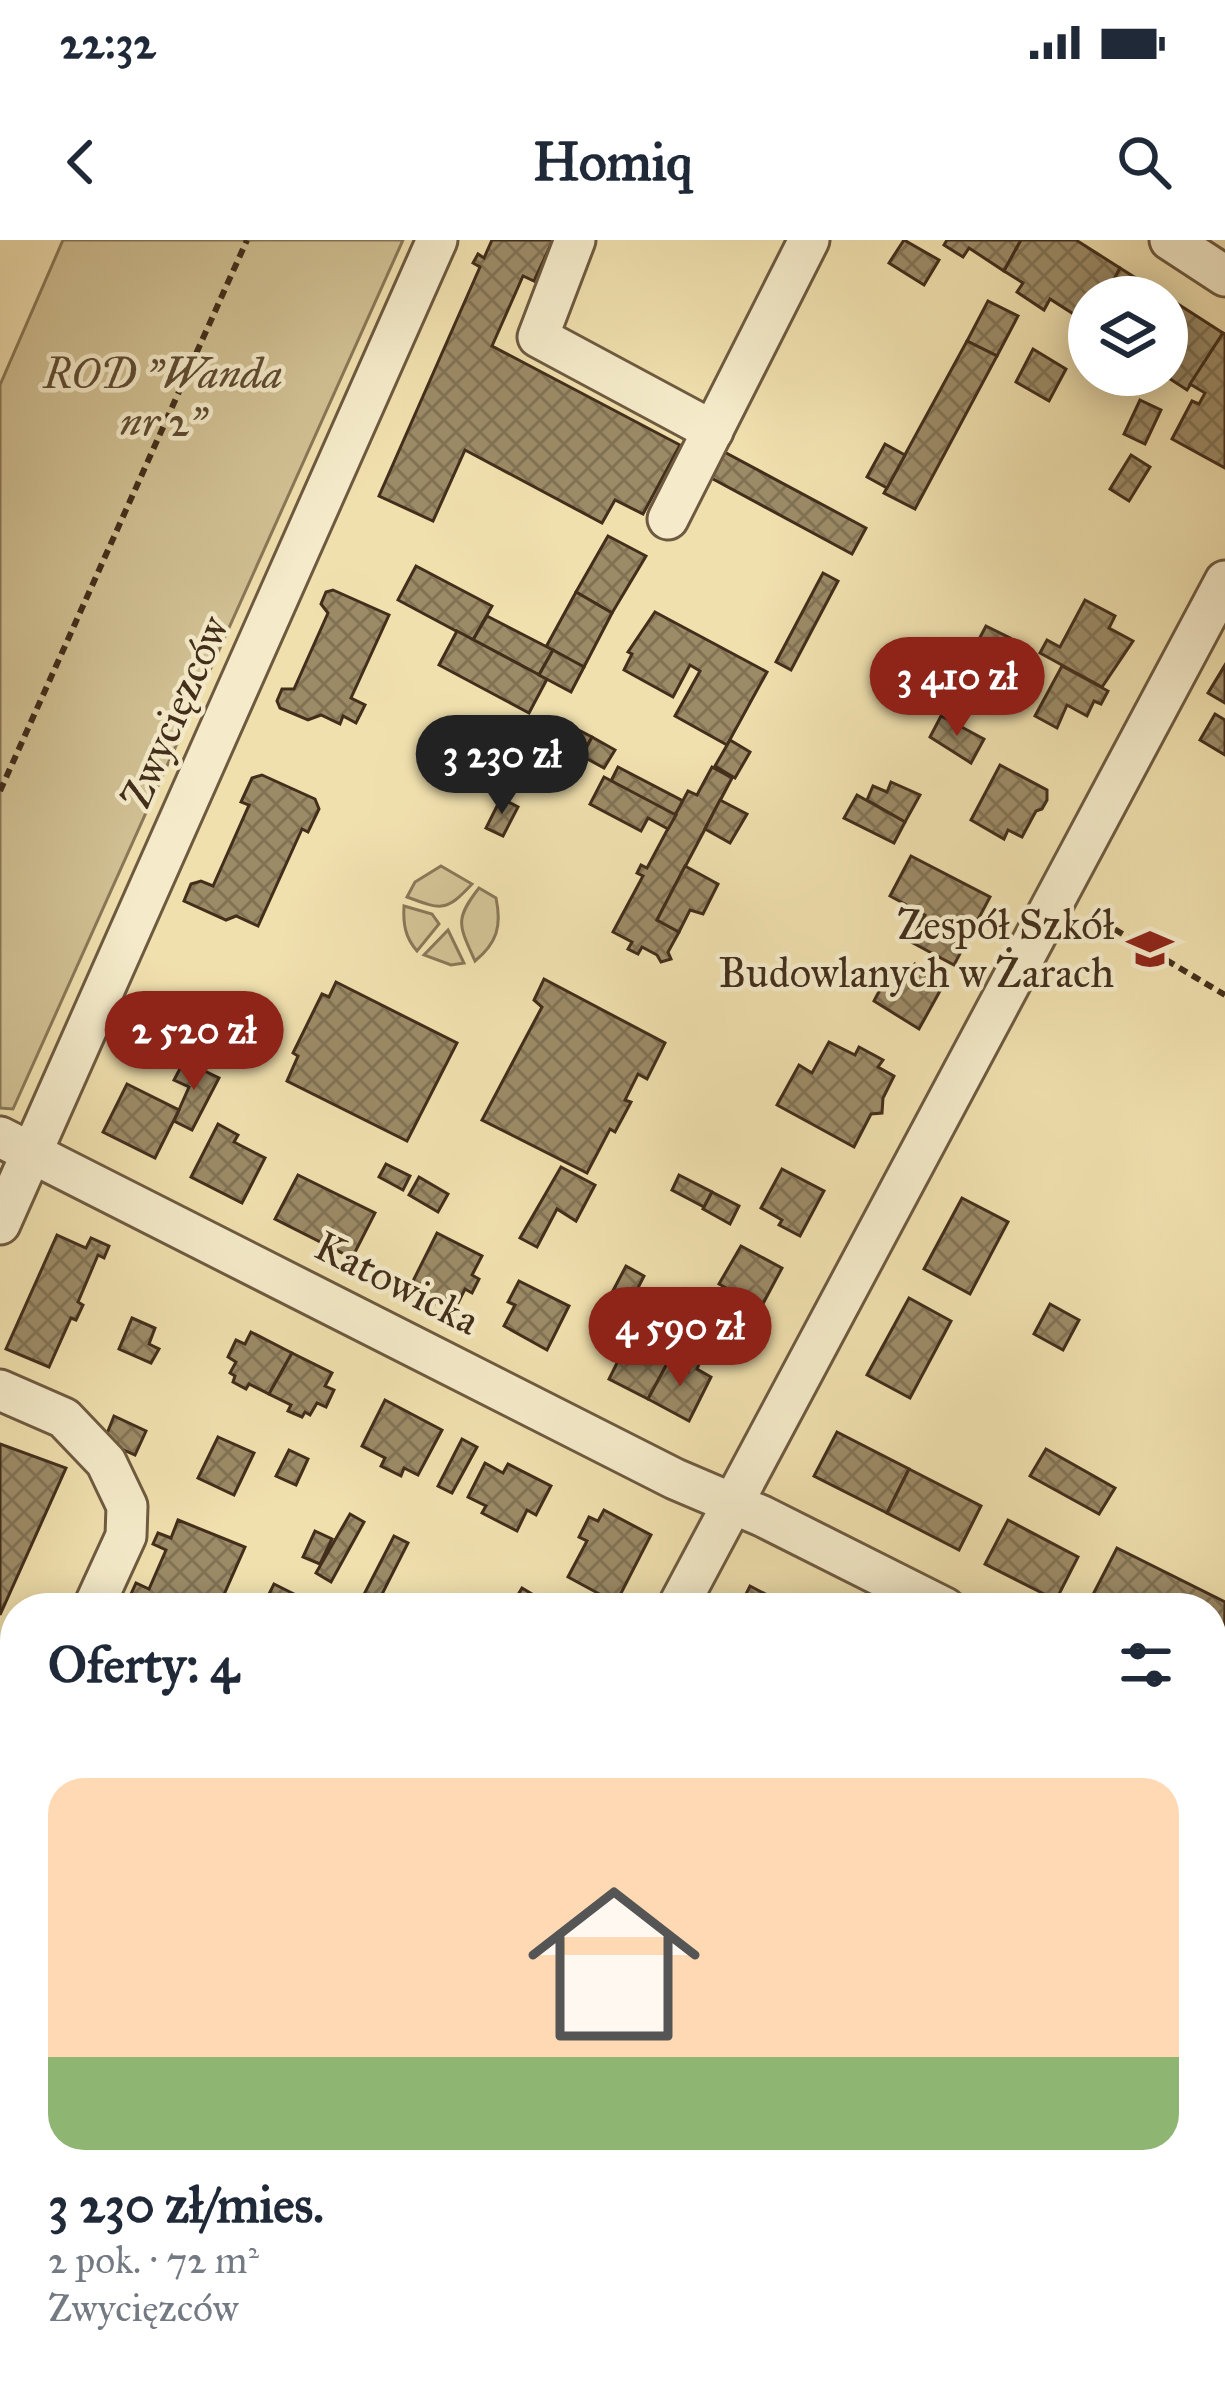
<!DOCTYPE html>
<html lang="pl">
<meta charset="utf-8">
<style>
body{margin:0;font-family:"IM FELL Great Primer",serif;background:#f2f2f3;color:#1f2937;height:100vh;display:flex;flex-direction:column;font-size:45px;white-space:nowrap}
*{box-sizing:border-box;margin:0}
p{font-size:39px;color:#747a83}
.icon{flex:none;width:66px;height:66px;fill:none;stroke:currentColor;stroke-width:2;stroke-linecap:round;stroke-linejoin:round}
.map{position:relative;flex:1;overflow:hidden}
.drawer{position:absolute;left:0px;top:1353px;width:1227px;height:807px;display:flex;flex-direction:column;background:#fff;border-radius:48px 48px 0 0;box-shadow:0 6px 30px #0003}
.drawer>*{flex:none}
.fabs{position:absolute;left:1068px;top:36px;display:grid;gap:24px}
.fabs a{display:grid;place-items:center;width:120px;height:120px;border-radius:50%;background:#fff;box-shadow:0 6px 30px #0003;font-size:60px}
.price{position:absolute;translate:-50% -102px;padding:0 27px;border-radius:42px;background:#8f2418;color:#fff;font-size:39px;line-height:78px;filter:drop-shadow(0 3px 6px #0008)}
.price::after{content:'';position:absolute;left:50%;top:72px;width:36px;height:27px;margin-left:-18px;background:inherit;clip-path:polygon(0 0,100% 0,50% 100%)}
.price.selected{background:#222;color:#fff}
ul{padding:0;list-style:none}
li{display:grid;align-content:center;gap:24px;height:636px;padding:0 48px}
li span{display:grid;place-items:center;height:372px;border-radius:36px;color:#555}
li>.icon{margin-inline-start:auto}
span .icon{width:216px;height:216px;fill:#fffc;stroke-width:1}
li b{font-size:51px}
h2{display:flex;justify-content:space-between;align-items:center;height:144px;padding:0 48px;font-size:51px}
.status{display:flex;justify-content:space-between;align-items:center;height:84px;padding:0 60px;background:#fff;direction:ltr}
.status svg{height:33px;fill:currentColor}
header{display:flex;justify-content:space-between;align-items:center;height:156px;padding:0 48px;background:#fff;font-size:54px;font-weight:800}
.map>svg:first-child{display:block}
</style>
<div class="status"><b>22:32</b><svg viewBox="0 0 49 12"><path d="M0 12V9h3v3zM5 12V6h3v6zM10 12V3h3v9zM15 12V0h3v12zM26 1h20v11H26zM47 4h2v5h-2z"/></svg></div>
<header><svg class="icon" aria-label="back" viewBox="0 0 24 24"><path d="M15 5l-7 7 7 7"/></svg>Homiq<svg class="icon" aria-label="search" viewBox="0 0 24 24"><circle cx="10" cy="10" r="6"/><path d="M15 15l6 6"/></svg></header>
<div class="map">
<svg width="1225" height="2158" viewBox="0 0 1225 2158">
<defs>
<pattern id="building-cross-hatch" width="8" height="8" patternUnits="userSpaceOnUse" patternTransform="scale(3)"><rect width="8" height="8" fill="#9c8b67"/><path d="M0 0l8 8M0 8l8-8" fill="none" stroke="#817254"/></pattern>
</defs>
<rect width="100%" height="100%" fill="#f0e0ae"/>
<filter id="stains"><feTurbulence type="fractalNoise" baseFrequency=".00167" numOctaves="4"/><feColorMatrix values="0 0 0 0 .2 0 0 0 0 .09 0 0 0 0 .02 0 0 0 .5 -.17"/></filter>
<radialGradient id="worn" r=".72"><stop offset=".6" stop-color="#630" stop-opacity="0"/><stop offset="1" stop-color="#630" stop-opacity=".3"/></radialGradient>
<g fill="#d2c295" stroke="#8a7858" stroke-width="3">
<polygon points="63,0 403,0 13,869 0,868 0,145"/>
<path d="M441 626 472 644C446 672 442 670 407 657L415 642Z"/>
<path d="M479 648 496 658C502 686 497 703 475 721 459 685 454 680 479 648Z"/>
<path d="M404 666 432 674 439 684 417 711C405 697 403 684 404 666Z"/>
<polygon points="448,690 464,723 451,725 424,715"/>
</g>
<g fill="url(#building-cross-hatch)" stroke="#422e1b" stroke-width="3">
<polygon points="492,0 553,0 534,41 523,36 492,106 680,205 643,274 615,260 602,283 465,210 433,281 379,256 480,27 473,23 478,14 484,18"/>
<polygon points="904,0 939,20 924,45 889,23"/>
<polygon points="947,0 1021,0 1004,31 969,8 963,17 944,5"/>
<polygon points="1021,0 1076,0 1120,28 1105,57 1089,57 1089,84 1050,59 1044,70 1017,52 1023,43 1004,31"/>
<polygon points="1120,28 1166,57 1105,57"/>
<polygon points="1167,57 1223,93 1187,150 1164,135"/>
<polygon points="988,61 1018,76 997,116 967,101"/>
<polygon points="1223,93 1225,94 1225,228 1172,199 1192,161 1199,164 1205,153 1190,144"/>
<polygon points="967,101 997,116 915,269 884,253"/>
<polygon points="1033,109 1066,129 1049,161 1016,142"/>
<polygon points="1140,160 1161,170 1145,204 1124,194"/>
<polygon points="885,204 905,215 887,248 867,237"/>
<polygon points="715,207 866,288 852,314 700,232"/>
<polygon points="1131,215 1150,227 1129,261 1110,249"/>
<polygon points="608,296 646,316 612,373 576,352"/>
<polygon points="416,326 492,366 473,400 398,360"/>
<polygon points="823,333 838,341 791,430 776,422"/>
<polygon points="333,350 389,375 351,458 365,465 356,483 343,476 340,484 321,475 308,480 280,468 277,461 282,449 294,449 328,373 321,364 326,352"/>
<polygon points="576,352 612,373 584,427 546,407"/>
<polygon points="1085,360 1115,376 1109,388 1133,401 1102,447 1040,413 1047,400 1060,407"/>
<polygon points="655,372 767,432 727,505 675,476 700,431 690,425 673,457 624,430 632,414 628,412"/>
<polygon points="487,376 553,410 539,435 473,400"/>
<polygon points="986,386 1010,398 994,431 969,418"/>
<polygon points="457,391 547,439 529,473 439,425"/>
<polygon points="553,410 584,427 571,452 539,435"/>
<polygon points="1225,425 1225,463 1208,453"/>
<polygon points="1062,426 1108,451 1101,464 1094,461 1087,476 1067,465 1057,488 1035,476"/>
<polygon points="1215,474 1225,480 1225,515 1200,500"/>
<polygon points="941,476 984,499 971,523 930,497"/>
<polygon points="558,479 592,497 574,529 540,510"/>
<polygon points="592,497 615,510 604,528 582,516"/>
<polygon points="730,500 750,512 735,538 715,526"/>
<polygon points="1000,525 1047,550 1047,560 1042,569 1036,571 1022,597 1008,590 1004,599 971,580"/>
<polygon points="618,527 683,561 675,576 611,541"/>
<polygon points="712,527 732,538 657,680 679,692 668,712 671,719 661,722 657,715 642,707 638,714 628,709 632,702 613,692 643,636 637,633 641,625 647,628 688,551 697,555"/>
<polygon points="262,535 315,559 319,569 308,592 302,589 258,686 236,676 226,680 184,661 191,644 201,641 213,646 249,565 241,562 252,538"/>
<polygon points="604,537 676,575 668,589 648,578 641,591 590,564"/>
<polygon points="891,542 920,555 905,582 867,560 873,546 887,552"/>
<polygon points="857,555 905,582 894,603 844,578"/>
<polygon points="501,558 518,567 503,596 486,588"/>
<polygon points="720,560 747,574 730,603 705,589"/>
<polygon points="911,616 990,657 954,725 911,702 925,675 890,656"/>
<polygon points="685,626 718,644 703,674 690,670 679,692 657,680"/>
<polygon points="915,724 929,732 924,740 941,749 919,789 874,761 885,740 895,745 904,728 910,732"/>
<polygon points="544,739 665,803 647,839 638,834 625,860 631,862 615,892 610,889 587,933 482,880 542,767 534,760"/>
<polygon points="336,742 457,803 407,901 287,841 298,816 293,813 322,754 329,757"/>
<polygon points="829,802 855,815 859,807 883,820 878,827 894,836 883,858 882,873 871,874 854,907 777,865 799,825 812,833"/>
<polygon points="184,821 219,838 192,890 174,881 189,847 174,840"/>
<polygon points="127,844 179,870 155,918 103,892"/>
<polygon points="218,884 238,895 234,902 265,918 242,963 191,937"/>
<polygon points="386,924 410,936 403,950 379,937"/>
<polygon points="561,927 595,945 576,981 557,969 537,1007 520,998"/>
<polygon points="782,929 824,951 800,996 779,985 782,980 761,968"/>
<polygon points="298,935 375,973 352,1018 275,979"/>
<polygon points="679,935 712,952 704,967 672,950"/>
<polygon points="419,937 448,954 438,972 409,955"/>
<polygon points="712,952 739,966 730,984 703,969"/>
<polygon points="962,958 1008,982 970,1054 924,1029"/>
<polygon points="437,993 482,1016 472,1035 479,1039 472,1053 465,1049 457,1065 444,1058 440,1066 422,1057 425,1049 412,1043"/>
<polygon points="57,995 86,1008 91,998 109,1006 104,1018 98,1015 78,1062 83,1065 76,1080 71,1078 49,1127 6,1109"/>
<polygon points="741,1006 782,1028 758,1073 738,1062 741,1056 719,1044"/>
<polygon points="626,1026 644,1036 625,1073 607,1062"/>
<polygon points="519,1041 569,1066 547,1110 504,1086 515,1065 508,1062"/>
<polygon points="909,1058 951,1081 910,1158 867,1135"/>
<polygon points="1050,1064 1079,1080 1063,1110 1034,1094"/>
<polygon points="132,1078 155,1088 149,1104 159,1109 151,1123 119,1109"/>
<polygon points="251,1092 292,1113 269,1154 249,1144 246,1149 233,1142 235,1136 230,1133 236,1122 228,1117 236,1100 245,1104"/>
<polygon points="631,1095 652,1106 648,1111 668,1122 648,1159 609,1139"/>
<polygon points="292,1113 332,1133 325,1146 334,1150 326,1167 317,1163 310,1175 305,1172 302,1177 288,1171 291,1165 269,1154"/>
<polygon points="694,1119 700,1122 697,1129 711,1137 689,1181 648,1159 668,1122 688,1132"/>
<polygon points="385,1160 442,1190 418,1235 404,1228 401,1236 381,1226 385,1218 362,1206"/>
<polygon points="114,1176 146,1191 135,1215 104,1201"/>
<polygon points="837,1192 909,1229 887,1273 814,1236"/>
<polygon points="218,1197 254,1213 234,1255 198,1238"/>
<polygon points="462,1199 477,1207 452,1253 438,1246"/>
<polygon points="0,1204 66,1228 0,1375"/>
<polygon points="1046,1209 1115,1248 1099,1274 1030,1236"/>
<polygon points="289,1210 308,1219 296,1245 276,1236"/>
<polygon points="485,1223 503,1233 508,1224 551,1246 536,1275 527,1270 517,1291 482,1273 486,1266 468,1257"/>
<polygon points="909,1229 981,1266 959,1310 887,1273"/>
<polygon points="604,1270 651,1295 616,1363 568,1337 587,1301 579,1297 589,1277 598,1281"/>
<polygon points="350,1274 364,1282 331,1342 316,1333"/>
<polygon points="178,1280 245,1307 218,1368 140,1368 144,1360 131,1354 136,1343 149,1349 166,1310 153,1304 158,1293 171,1298"/>
<polygon points="1008,1280 1078,1317 1056,1360 985,1324"/>
<polygon points="315,1291 332,1299 320,1324 303,1317"/>
<polygon points="394,1296 408,1303 375,1368 357,1368"/>
<polygon points="1117,1308 1225,1362 1224,1442 1212,1436 1212,1368 1086,1368"/>
<polygon points="274,1344 320,1367 262,1368"/>
<polygon points="750,1346 792,1368 739,1368"/>
<polygon points="522,1348 537,1357 531,1368 510,1368"/>
<polygon points="0,1645 15,1652 13,1684 0,1678"/>
<polygon points="1215,1651 1225,1657 1225,1692 1212,1714"/>
<polygon points="0,1727 15,1735 15,1771 8,1784 0,1779"/>
<polygon points="1225,1766 1225,1812 1212,1804 1212,1773 1218,1777"/>
<polygon points="0,1880 15,1888 0,1920"/>
<polygon points="1212,1997 1225,2006 1225,2066 1213,2083"/>
<polygon points="145,2145 204,2145 198,2157 193,2154 191,2158 138,2158"/>
<polygon points="325,2145 393,2145 398,2148 393,2158 382,2158 360,2146 354,2158 330,2158 321,2153"/>
<polygon points="600,2145 658,2145 651,2158 611,2158 597,2151"/>
<polygon points="784,2145 850,2145 844,2158 777,2158"/>
<polygon points="925,2145 963,2145 954,2158 917,2158"/>
<polygon points="1096,2145 1170,2145 1161,2158 1106,2158 1093,2149"/>
</g>
<g fill="none" stroke-linecap="round" stroke-linejoin="round">
<g stroke="#6e5a40" stroke-width="45">
<g id="minor">
<polyline points="575,0 538,97 713,191"/>
<polyline points="1170,0 1225,36"/>
<polyline points="668,279 809,0"/>
<polyline points="0,897 675,1239 762,1276 945,1368"/>
<polyline points="0,984 437,0"/>
<polyline points="0,1150 64,1178 106,1222 127,1266 126,1296 93,1368"/>
<polyline points="677,1368 1225,341"/>
<polyline points="1212,1505 1225,1512"/>
<polyline points="0,1579 15,1544"/>
<polyline points="0,1622 15,1629"/>
<polyline points="0,1829 15,1837"/>
<polyline points="0,2120 15,2126"/>
<polyline points="49,2145 73,2158"/>
<polyline points="256,2158 263,2145"/>
<polyline points="720,2158 727,2145"/>
<polyline points="871,2158 879,2145"/>
<polyline points="1207,2158 1225,2132"/>
</g>
</g>
<g stroke="#422e1b" stroke-width="6" stroke-dasharray="9 6" stroke-linecap="butt">
<polyline points="0,551 247,0"/>
<polyline points="1089,674 1225,755"/>
</g>
<use href="#minor" stroke="#f5ebca" stroke-width="39"/>
</g>
<defs>
<g id="school-bare" transform="scale(3.6)"><path d="M0-5L7-2L0 1L-7-2ZM-4 1L0 2.5L4 1V4Q0 6-4 4Z" fill="#8f2418" stroke="#f5ebca" stroke-width="2.5" paint-order="stroke"/></g>
</defs>
<g fill-rule="evenodd">
<use href="#school-bare" x="1150" y="709"/>
</g>
<g text-anchor="middle" dominant-baseline="central" stroke-width="9" stroke-linejoin="round" paint-order="stroke">
<g font-size="42" font-style="italic" fill="#5f4c33" stroke="#f5ebca">
<text x="163" y="134">ROD "Wanda<tspan x="163" dy="48">nr 2"</tspan></text>
</g>
<g font-size="42" fill="#422e1b" stroke="#f5ebca">
<text transform="translate(175 472) rotate(-66)">Zwycięzców</text>
<text transform="translate(397 1043) rotate(27)">Katowicka</text>
</g>
<g font-size="42" fill="#422e1b" stroke="#f5ebca" text-anchor="end">
<text x="1114" y="685">Zespół Szkół<tspan x="1114" dy="48">Budowlanych w Żarach</tspan></text>
</g>
</g>
<rect width="100%" height="100%" filter="url(#stains)"/>
<rect width="100%" height="100%" fill="url(#worn)"/>
</svg>
<div class="fabs">
<a><svg class="icon" aria-label="layers" viewBox="0 0 24 24"><path d="M12 4l9 5-9 5-9-5zM3 14l9 5 9-5"/></svg></a>
</div>
<b class="price" style="left:957px;top:499px">3 410 zł</b>
<b class="price selected" style="left:502px;top:577px">3 230 zł</b>
<b class="price" style="left:194px;top:853px">2 520 zł</b>
<b class="price" style="left:680px;top:1149px">4 590 zł</b>
<section class="drawer">
<h2>Oferty: 4<svg class="icon" aria-label="filters" viewBox="0 0 24 24"><path d="M4 7h16M4 17h16"/><circle cx="9" cy="7" r="2"/><circle cx="15" cy="17" r="2"/></svg></h2>
<ul>
<li><span style="background:linear-gradient(#ffd9b3 75%,#8fb573 0)"><svg class="icon" aria-label="home" viewBox="0 0 24 24"><path d="M3 11l9-7 9 7M6 9v11h12V9"/></svg></span><div><b>3 230 zł/mies.</b><p>2 pok. · 72 m²</p><p>Zwycięzców</p></div></li>
</ul>
</section>
</div>
